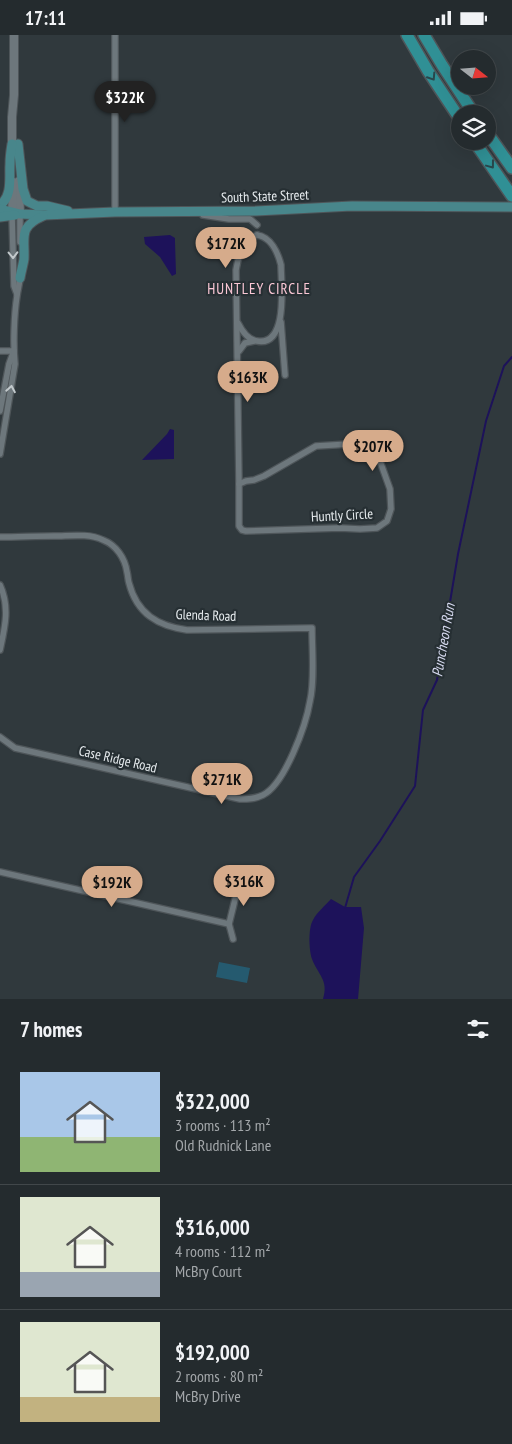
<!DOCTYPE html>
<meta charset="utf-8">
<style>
body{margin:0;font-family:"PT Sans Narrow",sans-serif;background:#30373a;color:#f1f3f6;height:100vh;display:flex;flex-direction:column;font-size:19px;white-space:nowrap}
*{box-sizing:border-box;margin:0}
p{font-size:16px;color:#a3a7aa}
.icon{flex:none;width:28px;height:28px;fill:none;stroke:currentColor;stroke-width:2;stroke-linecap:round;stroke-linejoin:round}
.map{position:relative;height:964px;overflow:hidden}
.details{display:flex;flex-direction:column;background:#242b2e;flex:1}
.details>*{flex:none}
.needle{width:32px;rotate:107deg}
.fabs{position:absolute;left:451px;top:15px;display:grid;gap:10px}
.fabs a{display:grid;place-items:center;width:45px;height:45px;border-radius:50%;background:#242b2e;box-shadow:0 5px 20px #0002,0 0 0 1px #41474a;font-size:25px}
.price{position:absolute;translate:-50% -42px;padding:0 11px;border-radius:18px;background:#d6ab8b;color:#111;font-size:16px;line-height:32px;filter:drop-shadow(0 1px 2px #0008)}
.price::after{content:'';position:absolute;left:50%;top:30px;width:15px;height:11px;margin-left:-8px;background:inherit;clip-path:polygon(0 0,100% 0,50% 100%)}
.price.on{background:#222;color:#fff}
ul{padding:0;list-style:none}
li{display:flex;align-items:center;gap:15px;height:125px;padding:0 20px}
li+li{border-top:1px solid #41474a}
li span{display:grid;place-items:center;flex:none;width:140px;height:100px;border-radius:0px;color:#555}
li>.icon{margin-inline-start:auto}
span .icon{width:60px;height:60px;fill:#fffc;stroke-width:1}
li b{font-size:21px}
h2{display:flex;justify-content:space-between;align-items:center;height:60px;padding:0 20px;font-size:21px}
.status{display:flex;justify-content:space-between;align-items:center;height:35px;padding:0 25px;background:#242b2e;direction:ltr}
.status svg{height:14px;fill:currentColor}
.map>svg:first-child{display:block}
</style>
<div class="status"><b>17:11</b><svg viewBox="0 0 49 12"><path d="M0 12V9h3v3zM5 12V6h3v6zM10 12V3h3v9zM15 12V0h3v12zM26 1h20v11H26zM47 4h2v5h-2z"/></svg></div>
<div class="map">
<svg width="512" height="964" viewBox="0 0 512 964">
<rect width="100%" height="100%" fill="#30393d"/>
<polygon fill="#255a6f" points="219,927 250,933 247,948 216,942"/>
<g fill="#1d125a">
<polygon points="170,200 175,203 175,207 176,239 172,241 160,222 145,209 144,202"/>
<polygon points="170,394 174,395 174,424 142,425 167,399"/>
<path d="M331 864 345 872H361L364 893 358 964H323C329 945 318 940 312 924 309 915 308 893 313 885 317 877 325 871 331 864Z"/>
</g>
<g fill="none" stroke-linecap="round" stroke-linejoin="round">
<polyline stroke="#1d125a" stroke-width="2" points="345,873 354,842 380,806 415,751 423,675 437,645 458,519 486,386 504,331 512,322"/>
<g stroke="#4e5559" stroke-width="8">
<g id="minor">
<polyline points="115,0 115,177"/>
<polyline points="20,179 20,207"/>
<polyline points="12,180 14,251 17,259"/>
<polyline points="203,180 229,184 250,184 257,190"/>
<polyline points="281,287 285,340"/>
<path d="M238 288C242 296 249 305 257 306 289 312 281 247 281 230 278 218 271 202 257 200"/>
<polyline points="0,316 14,316"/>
<polyline points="239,316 245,308 254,306"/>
<polyline points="0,376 9,329 13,318"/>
<polygon points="366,408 376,415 390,454 391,474 387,486 377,493 360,494 340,493 246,496 242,495 239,491 239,449 246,446 254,445 264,441 316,411"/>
<path d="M0 419 15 329C13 310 14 280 17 261 18 253 20 249 20 241"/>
<path d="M239 449 236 235C238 221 243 207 257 200"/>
<path d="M0 502C18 502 36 501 54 501 70 501 88 498 103 505 116 510 125 523 127 537 128 541 128 545 129 548 137 579 158 591 187 595L312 593C312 615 315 645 310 666 306 690 285 749 263 760 255 764 248 764 240 764L24 715 15 713 0 702"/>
<path d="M0 550C10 572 5 592 0 615"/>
<polyline points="0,837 229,889"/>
<polyline points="233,904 229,889 241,840"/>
</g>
</g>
<g stroke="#4e5559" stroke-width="10">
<g id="tertiary">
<polyline points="12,113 12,82 14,60 14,0"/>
<polyline points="19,146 20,179"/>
<polyline points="12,180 13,147"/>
</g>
</g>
<g stroke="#4e5559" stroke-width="11">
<g id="primary">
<polyline points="18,109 23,154 27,166 37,171 47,171 68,176"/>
<path d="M0 170C13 161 9 142 10 129 10 122 11 115 12 109"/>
<polyline points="0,174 20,179 45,180 115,177 256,176 352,171 512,172"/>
<polyline points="0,182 15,180"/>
<path d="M20 243C21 237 23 230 24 224 25 202 18 192 43 181"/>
</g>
</g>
<g stroke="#4e5559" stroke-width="14">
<g id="motorway">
<polyline points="407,0 428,36 460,84"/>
<polyline points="424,0 442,30 474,79"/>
<polyline points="488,99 512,133"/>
<polyline points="474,106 512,161"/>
</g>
</g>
<use href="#minor" stroke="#6d777c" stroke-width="5.5"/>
<use href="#tertiary" stroke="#6d777c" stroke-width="8"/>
<use href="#primary" stroke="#48868b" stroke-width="9"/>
<use href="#motorway" stroke="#309095" stroke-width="11"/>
</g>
<defs><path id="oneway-chevron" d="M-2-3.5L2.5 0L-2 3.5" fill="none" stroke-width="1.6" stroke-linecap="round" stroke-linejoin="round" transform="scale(1.25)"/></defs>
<g stroke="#28474c">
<use href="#oneway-chevron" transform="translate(432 42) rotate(57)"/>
<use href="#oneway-chevron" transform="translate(491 130) rotate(53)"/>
</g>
<g stroke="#c2c9cc">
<use href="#oneway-chevron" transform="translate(13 220) rotate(89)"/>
<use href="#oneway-chevron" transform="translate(11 354) rotate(-80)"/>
</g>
<g text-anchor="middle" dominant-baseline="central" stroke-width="4.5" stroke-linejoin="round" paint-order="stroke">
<g font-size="14" fill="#e7ecef" stroke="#262f33">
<text transform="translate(265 161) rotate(-2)">South State Street</text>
<text transform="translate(342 480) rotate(-3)">Huntly Circle</text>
<text transform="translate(206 580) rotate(2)">Glenda Road</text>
<text transform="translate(118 724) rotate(13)">Case Ridge Road</text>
</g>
<g font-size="15" letter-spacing="1" fill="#fac7d5" stroke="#262f33">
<text x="259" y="253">HUNTLEY CIRCLE</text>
</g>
<g font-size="15" font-style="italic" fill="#d6d9ef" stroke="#262f33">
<text transform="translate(443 605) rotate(-80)">Puncheon Run</text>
</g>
</g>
</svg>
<div class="fabs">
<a><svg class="needle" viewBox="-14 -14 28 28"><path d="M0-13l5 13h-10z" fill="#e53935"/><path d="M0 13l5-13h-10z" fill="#a3a7aa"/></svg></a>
<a><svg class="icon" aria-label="layers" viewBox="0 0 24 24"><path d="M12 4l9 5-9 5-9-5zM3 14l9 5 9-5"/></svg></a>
</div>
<b class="price on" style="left:125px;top:88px">$322K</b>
<b class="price" style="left:226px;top:234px">$172K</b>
<b class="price" style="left:248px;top:368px">$163K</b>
<b class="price" style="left:373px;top:437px">$207K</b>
<b class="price" style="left:222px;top:770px">$271K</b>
<b class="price" style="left:244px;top:872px">$316K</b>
<b class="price" style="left:112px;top:873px">$192K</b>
</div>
<section class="details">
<h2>7 homes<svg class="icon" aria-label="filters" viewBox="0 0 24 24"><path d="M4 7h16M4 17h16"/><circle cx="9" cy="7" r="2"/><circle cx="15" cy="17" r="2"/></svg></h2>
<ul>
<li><span style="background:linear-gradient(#a9c7e8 65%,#8fb573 0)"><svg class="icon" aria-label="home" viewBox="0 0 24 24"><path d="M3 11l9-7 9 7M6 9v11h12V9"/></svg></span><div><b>$322,000</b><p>3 rooms · 113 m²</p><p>Old Rudnick Lane</p></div></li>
<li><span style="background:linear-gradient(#dfe7d0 75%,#9aa5b1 0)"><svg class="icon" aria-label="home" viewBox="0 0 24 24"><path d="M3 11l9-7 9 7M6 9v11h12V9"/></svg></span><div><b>$316,000</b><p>4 rooms · 112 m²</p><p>McBry Court</p></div></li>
<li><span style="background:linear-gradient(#dfe7d0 75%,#c2b280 0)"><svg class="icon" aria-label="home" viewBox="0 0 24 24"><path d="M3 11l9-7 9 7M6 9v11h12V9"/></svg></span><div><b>$192,000</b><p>2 rooms · 80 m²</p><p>McBry Drive</p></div></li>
</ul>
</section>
